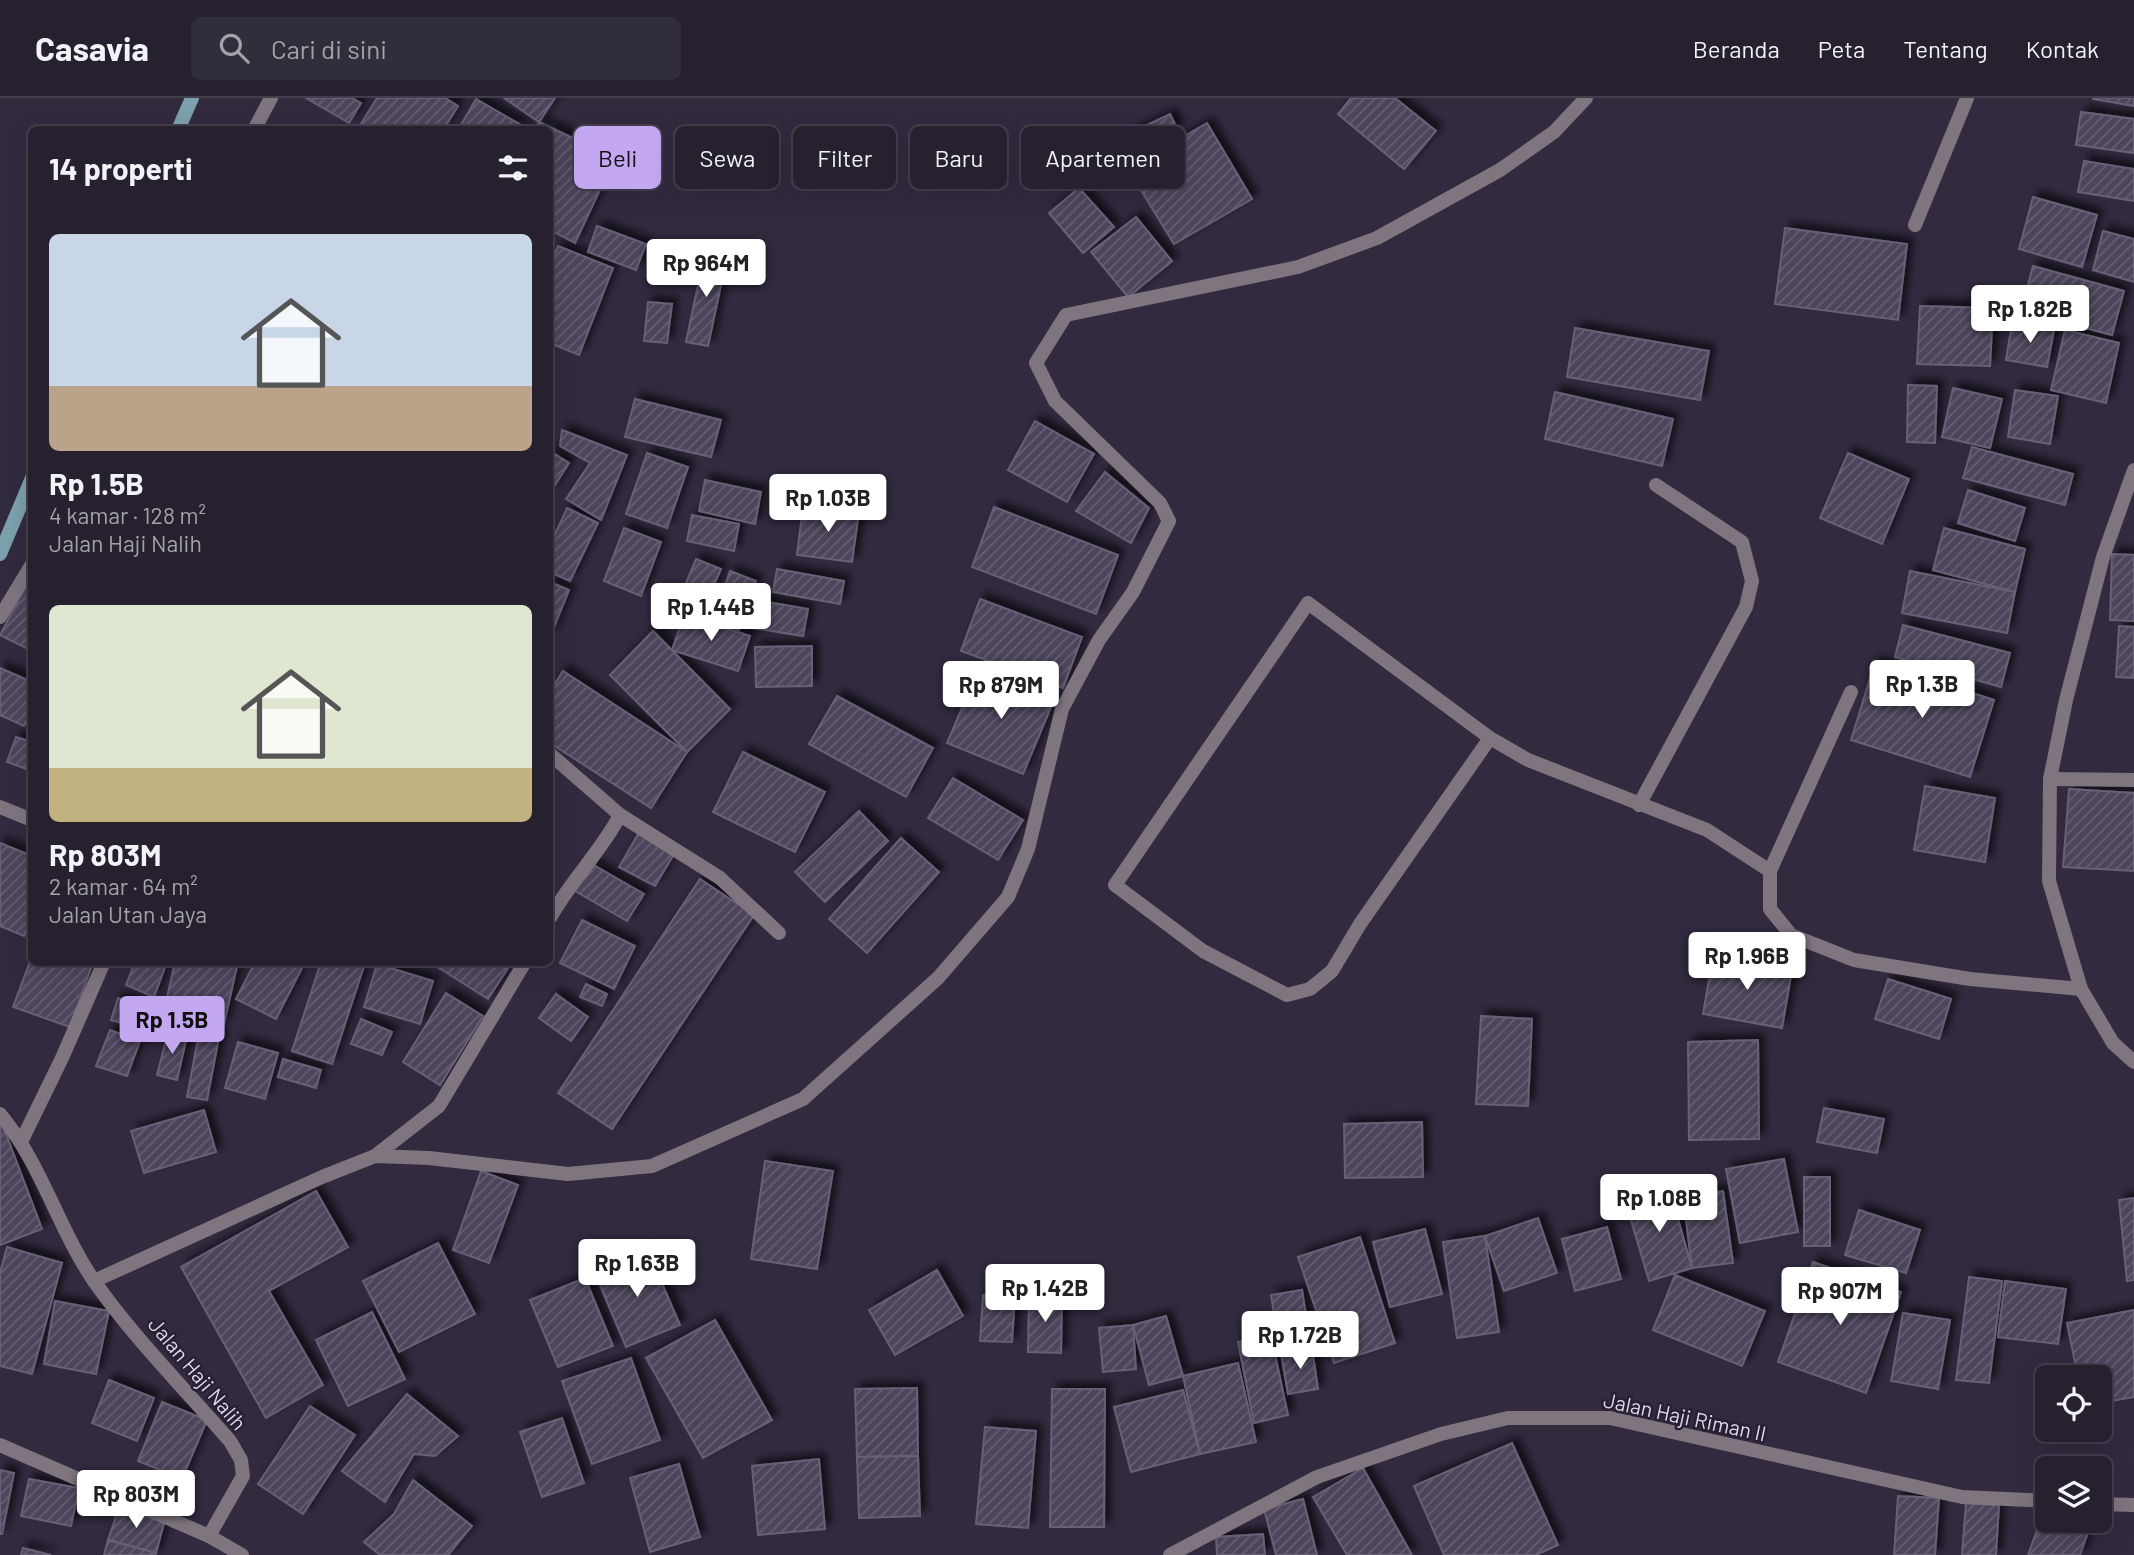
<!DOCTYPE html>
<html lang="id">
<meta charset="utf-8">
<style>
body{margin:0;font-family:Barlow,sans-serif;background:#322d3b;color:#f1f3f6;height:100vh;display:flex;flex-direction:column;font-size:26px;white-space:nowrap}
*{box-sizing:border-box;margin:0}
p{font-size:23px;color:#a4a3aa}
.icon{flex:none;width:38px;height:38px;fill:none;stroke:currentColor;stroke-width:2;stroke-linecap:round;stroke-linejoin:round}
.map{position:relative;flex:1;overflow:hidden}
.panel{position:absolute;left:28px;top:28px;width:525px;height:840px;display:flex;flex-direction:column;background:#26202f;border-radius:10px;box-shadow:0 7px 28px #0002,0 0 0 2px #423e4b}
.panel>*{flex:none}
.hud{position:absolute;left:574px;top:28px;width:665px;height:63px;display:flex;gap:14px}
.controls{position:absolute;left:2035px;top:1267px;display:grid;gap:14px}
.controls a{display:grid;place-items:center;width:77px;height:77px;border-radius:10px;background:#26202f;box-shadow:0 7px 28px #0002,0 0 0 2px #423e4b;font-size:35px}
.price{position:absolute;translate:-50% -60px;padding:0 16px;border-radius:7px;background:#fff;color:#222;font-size:23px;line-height:46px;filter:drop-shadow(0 2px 4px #0008)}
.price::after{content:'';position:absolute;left:50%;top:42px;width:21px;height:16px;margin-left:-10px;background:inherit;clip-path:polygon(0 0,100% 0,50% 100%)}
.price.active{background:#c4a7f1;color:#111}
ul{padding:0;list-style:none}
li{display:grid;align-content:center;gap:14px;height:371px;padding:0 21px}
li span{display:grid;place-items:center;height:217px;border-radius:10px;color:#555}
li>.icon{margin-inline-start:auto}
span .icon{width:126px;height:126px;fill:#fffc;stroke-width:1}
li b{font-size:30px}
h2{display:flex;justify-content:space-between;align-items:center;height:84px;padding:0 21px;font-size:30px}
.pill{padding:0 24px;border-radius:10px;background:#26202f;box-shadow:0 7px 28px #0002,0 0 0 2px #423e4b;font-size:24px;line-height:63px}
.pill.active{background:#c4a7f1;color:#111}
header{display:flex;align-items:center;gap:42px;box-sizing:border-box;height:98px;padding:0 35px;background:#26202f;border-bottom:2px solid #423e4b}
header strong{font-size:33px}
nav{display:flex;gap:38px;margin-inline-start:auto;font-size:24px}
.search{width:490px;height:63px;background:#322d3b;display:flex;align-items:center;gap:18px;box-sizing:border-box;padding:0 24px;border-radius:10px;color:#a4a3aa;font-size:26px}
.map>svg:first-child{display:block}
</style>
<header>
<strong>Casavia</strong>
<div class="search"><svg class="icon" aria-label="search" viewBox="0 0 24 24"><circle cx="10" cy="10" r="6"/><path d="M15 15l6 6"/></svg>Cari di sini</div>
<nav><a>Beranda</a><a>Peta</a><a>Tentang</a><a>Kontak</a></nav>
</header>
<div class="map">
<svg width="2134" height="1457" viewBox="0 0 2134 1457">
<defs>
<pattern id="building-hatch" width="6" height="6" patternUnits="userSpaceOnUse" patternTransform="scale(1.75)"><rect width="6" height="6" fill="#4d455b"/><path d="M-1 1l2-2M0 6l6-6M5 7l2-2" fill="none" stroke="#665f73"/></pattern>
<filter id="shadow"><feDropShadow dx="6" dy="-6" stdDeviation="3.5" flood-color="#0009"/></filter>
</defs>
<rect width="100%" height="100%" fill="#322a3f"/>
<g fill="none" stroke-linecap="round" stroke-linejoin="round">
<g stroke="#7ca0ae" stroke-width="14">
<polyline points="178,32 192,0"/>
<polyline points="0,456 32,380"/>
</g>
</g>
<g fill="url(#building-hatch)" stroke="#686077" stroke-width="2" filter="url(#shadow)">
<polygon points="306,0 352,0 361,5 349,25"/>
<polygon points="377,0 445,0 458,8 443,32 362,32 359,29"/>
<polygon points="504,0 555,0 539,24"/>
<polygon points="1351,0 1395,0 1436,33 1404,71 1338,16"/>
<polygon points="2134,0 2134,8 2093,1 2093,0"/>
<polygon points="476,1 528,31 458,32"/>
<polygon points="2081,14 2134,21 2134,55 2076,47"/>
<polygon points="1170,16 1178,32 1129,55 1122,39"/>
<polygon points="539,24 615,60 575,145 550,132 550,32 535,32"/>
<polygon points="1207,25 1252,101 1174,146 1128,71"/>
<polygon points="2084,63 2134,71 2134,103 2078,94"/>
<polygon points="1079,90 1114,129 1083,155 1049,115"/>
<polygon points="2033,99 2097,117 2082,169 2019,151"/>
<polygon points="1136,119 1172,163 1128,199 1091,154"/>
<polygon points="597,128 646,146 636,172 588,154"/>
<polygon points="1785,130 1907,146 1898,222 1775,206"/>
<polygon points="2103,133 2134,141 2134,184 2093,172"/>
<polygon points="558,148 613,170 579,257 550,245 550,168"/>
<polygon points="705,154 727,159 708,248 686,244"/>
<polygon points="2033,168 2124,193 2112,237 2021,213"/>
<polygon points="648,204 672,206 667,245 644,243"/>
<polygon points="1920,208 1993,210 1990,268 1917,266"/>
<polygon points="2012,225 2054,232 2047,269 2006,262"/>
<polygon points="1575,230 1709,253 1700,302 1567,279"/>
<polygon points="2065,232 2119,245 2106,305 2051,292"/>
<polygon points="1908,287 1937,288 1935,345 1907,344"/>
<polygon points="1953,290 2002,301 1990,350 1942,339"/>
<polygon points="2015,292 2058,298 2050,346 2008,339"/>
<polygon points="1555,294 1673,321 1662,368 1545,341"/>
<polygon points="635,301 721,322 711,359 625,339"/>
<polygon points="1035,323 1094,356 1067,404 1008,372"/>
<polygon points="562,332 627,357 601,422 566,401 590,365 560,348"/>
<polygon points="1972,349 2073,376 2065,407 1963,380"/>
<polygon points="550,353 569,365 550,395"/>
<polygon points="647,355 688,369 667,430 626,416"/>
<polygon points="1848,355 1909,381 1882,446 1820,420"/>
<polygon points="1105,374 1149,410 1131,445 1076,413"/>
<polygon points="705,382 761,394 755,426 699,413"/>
<polygon points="1968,392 2025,410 2015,443 1958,425"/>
<polygon points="803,408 859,414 852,464 797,457"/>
<polygon points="994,409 1118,457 1096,516 972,469"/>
<polygon points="567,410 598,425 570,483 550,474 550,447"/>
<polygon points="692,417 739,426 734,453 687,443"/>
<polygon points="624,430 661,444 641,498 604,483"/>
<polygon points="1944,430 2025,451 2015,494 1933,472"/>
<polygon points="2112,456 2134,457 2134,523 2110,522"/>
<polygon points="696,461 721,471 700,519 676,509"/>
<polygon points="777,471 844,483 840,506 773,494"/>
<polygon points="730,473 756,483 739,532 713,522"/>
<polygon points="1910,473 2015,494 2007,535 1902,515"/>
<polygon points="30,480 32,481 32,553 0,537"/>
<polygon points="550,484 569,492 550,539"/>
<polygon points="980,501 1082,539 1063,590 961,553"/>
<polygon points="756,502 808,511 803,538 752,530"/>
<polygon points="684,517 750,538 738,573 672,552"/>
<polygon points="1903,527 2010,555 2001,589 1895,559"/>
<polygon points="2119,528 2134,529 2134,580 2116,579"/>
<polygon points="653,533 730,611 687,654 610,577"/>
<polygon points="812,548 812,588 756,589 755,549"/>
<polygon points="1875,564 1994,602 1970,679 1851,642"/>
<polygon points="0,570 32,584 32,612 24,628 0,617"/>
<polygon points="979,570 1054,602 1023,676 947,645"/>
<polygon points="563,573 687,654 651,710 550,645 550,594"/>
<polygon points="837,598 933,650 906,699 809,646"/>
<polygon points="16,639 32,644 32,673 7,664"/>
<polygon points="743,654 825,694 795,754 713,714"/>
<polygon points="953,680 1023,722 998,762 928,720"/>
<polygon points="1925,688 1995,700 1985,764 1914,752"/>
<polygon points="2069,691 2134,695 2134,773 2063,769"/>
<polygon points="859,713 888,743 825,804 795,774"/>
<polygon points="638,736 674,756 655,788 619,769"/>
<polygon points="901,740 939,774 867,855 829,821"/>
<polygon points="0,745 32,758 32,821 24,838 0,828"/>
<polygon points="592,766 644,796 627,823 575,793"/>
<polygon points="700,781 754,817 612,1031 558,995"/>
<polygon points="582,822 635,848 614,891 560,865"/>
<polygon points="32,858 32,864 93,864 70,929 13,909"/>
<polygon points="1713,858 1792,872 1782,930 1703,916"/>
<polygon points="135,864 167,864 154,899 126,887"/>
<polygon points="175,864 238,864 224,926 164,913"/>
<polygon points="255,864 305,864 276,921 236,901"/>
<polygon points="321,864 353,864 364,868 332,966 292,953"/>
<polygon points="443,864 512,864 488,901 439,870"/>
<polygon points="377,866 433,883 420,926 364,909"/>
<polygon points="1888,881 1951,901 1939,941 1875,921"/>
<polygon points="586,886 607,896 602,908 580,899"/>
<polygon points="446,895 483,918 440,987 403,964"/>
<polygon points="556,896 588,919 571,943 539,920"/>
<polygon points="118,900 164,913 158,935 111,922"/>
<polygon points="1481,918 1532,921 1528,1008 1476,1006"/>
<polygon points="361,921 392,934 382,957 351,946"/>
<polygon points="200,930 220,934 207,1002 187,999"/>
<polygon points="110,932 140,943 127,978 96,968"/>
<polygon points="168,934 187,938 177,982 157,977"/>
<polygon points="1758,942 1759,1041 1689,1042 1688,944"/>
<polygon points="238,944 278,955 265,1001 225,990"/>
<polygon points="283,961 321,972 316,990 278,979"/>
<polygon points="1824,1010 1884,1021 1877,1055 1817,1044"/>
<polygon points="204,1012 216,1054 144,1075 131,1033"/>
<polygon points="0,1020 42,1131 0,1147"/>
<polygon points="1422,1024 1423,1079 1345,1080 1344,1026"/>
<polygon points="1784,1061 1798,1134 1740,1145 1726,1071"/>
<polygon points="765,1063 833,1073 817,1171 751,1161"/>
<polygon points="481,1073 518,1087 489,1165 453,1152"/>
<rect x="1804" y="1079" width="26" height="69"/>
<polygon points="1669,1089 1692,1170 1649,1183 1625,1102"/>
<polygon points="316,1093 348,1149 269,1193 323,1287 266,1320 181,1169"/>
<polygon points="1723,1093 1733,1165 1692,1170 1683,1098"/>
<polygon points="2134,1100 2134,1182 2127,1183 2119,1102"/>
<polygon points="1859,1112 1920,1132 1906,1175 1845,1157"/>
<polygon points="1538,1120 1557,1175 1504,1193 1485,1138"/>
<polygon points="1607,1129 1621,1181 1575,1193 1562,1141"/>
<polygon points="1425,1131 1442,1196 1390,1209 1373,1144"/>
<polygon points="1485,1138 1499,1234 1457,1240 1443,1144"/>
<polygon points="1360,1139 1395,1245 1334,1265 1298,1159"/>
<polygon points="438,1145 475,1216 399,1254 363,1183"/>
<polygon points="7,1149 62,1165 32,1276 0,1268 0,1175"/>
<polygon points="648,1153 680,1227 626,1249 595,1175"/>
<polygon points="1813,1164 1901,1194 1866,1295 1778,1264"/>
<polygon points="937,1172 963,1218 895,1257 869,1212"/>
<polygon points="1675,1177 1765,1213 1742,1268 1653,1232"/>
<polygon points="1969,1179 2002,1183 1989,1285 1956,1282"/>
<polygon points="585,1180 613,1248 558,1269 530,1202"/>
<polygon points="2005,1183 2066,1191 2058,1246 1998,1239"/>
<polygon points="1302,1192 1306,1217 1275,1222 1271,1197"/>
<polygon points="983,1197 1015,1199 1012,1244 980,1243"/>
<polygon points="1029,1197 1062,1197 1061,1255 1028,1254"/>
<polygon points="55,1203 109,1213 96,1276 44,1266"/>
<polygon points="2134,1212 2134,1299 2100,1305 2100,1279 2078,1279 2067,1225"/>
<polygon points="372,1214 405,1281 348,1308 316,1242"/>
<polygon points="1903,1215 1950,1222 1938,1291 1891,1283"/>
<polygon points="1306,1217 1312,1250 1281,1255 1275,1222"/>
<polygon points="1166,1218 1183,1278 1149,1287 1133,1227"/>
<polygon points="715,1222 772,1322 703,1360 646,1260"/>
<polygon points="1133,1227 1136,1271 1103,1274 1099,1230"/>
<polygon points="1271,1238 1288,1317 1254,1325 1238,1244"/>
<polygon points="1312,1250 1318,1291 1288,1296 1281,1255"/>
<polygon points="631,1260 660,1342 592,1366 562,1283"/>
<polygon points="1238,1265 1256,1344 1200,1356 1183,1278"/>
<polygon points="109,1282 154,1300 137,1343 92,1325"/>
<polygon points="917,1290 918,1358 857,1359 855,1291"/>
<polygon points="1052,1291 1105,1291 1104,1429 1050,1429"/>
<polygon points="1183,1292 1200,1356 1131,1374 1114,1309"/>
<polygon points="407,1296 458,1338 435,1358 414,1356 385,1404 342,1373"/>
<polygon points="162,1304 207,1322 182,1381 138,1363"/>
<polygon points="310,1308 355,1337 303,1416 258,1386"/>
<polygon points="562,1320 584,1385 542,1399 520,1334"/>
<polygon points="985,1329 1036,1333 1028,1430 976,1426"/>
<polygon points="1512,1345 1558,1447 1536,1457 1444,1457 1414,1388"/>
<polygon points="918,1358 920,1418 859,1420 857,1359"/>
<polygon points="819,1361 825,1431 758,1437 752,1368"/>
<polygon points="679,1366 700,1439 650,1454 630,1380"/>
<polygon points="1363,1370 1412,1457 1347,1457 1313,1399"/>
<polygon points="0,1372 14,1375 2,1436 0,1436"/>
<polygon points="29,1381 79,1390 71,1428 21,1418"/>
<polygon points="413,1382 472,1428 448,1457 380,1457 364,1444 394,1416"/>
<polygon points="1898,1398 1939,1400 1935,1457 1894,1457"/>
<polygon points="1303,1401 1317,1457 1276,1457 1264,1411"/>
<polygon points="1966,1405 1999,1407 1996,1457 1962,1457"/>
<polygon points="120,1407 164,1425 156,1455 108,1442"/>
<polygon points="2041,1421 2087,1437 2080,1457 2028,1457"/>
<polygon points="1263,1436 1265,1457 1217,1457 1216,1439"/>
<polygon points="108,1442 156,1455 155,1457 104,1457"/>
<polygon points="23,1450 51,1457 21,1457"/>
</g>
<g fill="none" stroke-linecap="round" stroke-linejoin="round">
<g stroke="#7e757e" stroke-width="14">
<polyline points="254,32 271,0"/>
<polyline points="1915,127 1967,0"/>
<polyline points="2134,372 2103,459 2066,602 2050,681 2049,783 2081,891 2113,945 2134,964"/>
<polyline points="0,519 32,466"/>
<polyline points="1490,640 1360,826 1332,873 1310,891 1287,897 1203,853 1115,787 1308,505 1490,640 1528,662 1707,732 1770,773 1770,811 1791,837 1854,862 1970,881 2081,891"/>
<polyline points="550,656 620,717 720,780 779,835"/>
<polyline points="2050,681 2134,682"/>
<polyline points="1639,707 1746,509 1752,483 1742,444 1656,387"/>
<polyline points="0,709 32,722"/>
<polyline points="1770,773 1851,594"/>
<path d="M550 820C570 783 601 754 620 717"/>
<path d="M0 1016C41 1065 58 1130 94 1183 134 1240 184 1290 230 1343L241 1362 243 1378 209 1438"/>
<polyline points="22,1042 62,960 104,864"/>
<polyline points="375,1058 439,1008 525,864"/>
<polyline points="94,1183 322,1079 375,1058 429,1060 568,1076 652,1068 803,1001 938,880 1008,799 1028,751 1062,611 1099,542 1133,494 1169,423 1160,405 1055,303 1036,265 1066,217 1298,169 1377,140 1500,72 1554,34 1586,0"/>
<polyline points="0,1347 209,1438 242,1457"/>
<polyline points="2100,1406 2134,1407"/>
<polyline points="1170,1457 1317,1379 1441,1336 1508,1320 1610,1320 1962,1399 2048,1403"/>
</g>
</g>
<g text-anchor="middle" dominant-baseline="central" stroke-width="5" stroke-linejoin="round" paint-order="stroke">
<g font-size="21" fill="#dfdae8" stroke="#282034">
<text transform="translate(198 1275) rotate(50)">Jalan Haji Nalih</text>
<text transform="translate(1685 1318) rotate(12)">Jalan Haji Riman II</text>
</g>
</g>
</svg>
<div class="controls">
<a><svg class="icon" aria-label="locate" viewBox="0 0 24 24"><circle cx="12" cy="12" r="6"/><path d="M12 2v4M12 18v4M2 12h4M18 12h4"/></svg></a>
<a><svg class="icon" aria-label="layers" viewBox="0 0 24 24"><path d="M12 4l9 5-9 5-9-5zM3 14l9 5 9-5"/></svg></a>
</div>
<b class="price" style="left:706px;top:201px">Rp 964M</b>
<b class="price" style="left:2030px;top:247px">Rp 1.82B</b>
<b class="price" style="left:828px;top:436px">Rp 1.03B</b>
<b class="price" style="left:711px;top:545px">Rp 1.44B</b>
<b class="price" style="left:1922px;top:622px">Rp 1.3B</b>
<b class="price" style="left:1001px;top:623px">Rp 879M</b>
<b class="price" style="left:1747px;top:894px">Rp 1.96B</b>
<b class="price active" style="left:172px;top:958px">Rp 1.5B</b>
<b class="price" style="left:1659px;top:1136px">Rp 1.08B</b>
<b class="price" style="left:637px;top:1201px">Rp 1.63B</b>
<b class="price" style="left:1045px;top:1226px">Rp 1.42B</b>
<b class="price" style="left:1840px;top:1229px">Rp 907M</b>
<b class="price" style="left:1300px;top:1273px">Rp 1.72B</b>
<b class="price" style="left:136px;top:1432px">Rp 803M</b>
<div class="hud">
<a class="pill active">Beli</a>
<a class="pill">Sewa</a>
<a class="pill">Filter</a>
<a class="pill">Baru</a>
<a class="pill">Apartemen</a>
</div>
<section class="panel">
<h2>14 properti<svg class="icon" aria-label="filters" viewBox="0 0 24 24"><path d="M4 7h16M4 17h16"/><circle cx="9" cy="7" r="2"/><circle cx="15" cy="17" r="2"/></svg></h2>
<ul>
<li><span style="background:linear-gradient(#c9d6e8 70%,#b9a48a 0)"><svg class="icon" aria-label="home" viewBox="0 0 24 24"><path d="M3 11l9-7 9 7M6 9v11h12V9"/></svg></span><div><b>Rp 1.5B</b><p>4 kamar · 128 m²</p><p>Jalan Haji Nalih</p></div></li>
<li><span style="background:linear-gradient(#dfe7d0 75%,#c2b280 0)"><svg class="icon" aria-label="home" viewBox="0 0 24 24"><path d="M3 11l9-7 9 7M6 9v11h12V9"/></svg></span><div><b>Rp 803M</b><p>2 kamar · 64 m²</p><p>Jalan Utan Jaya</p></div></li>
</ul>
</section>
</div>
